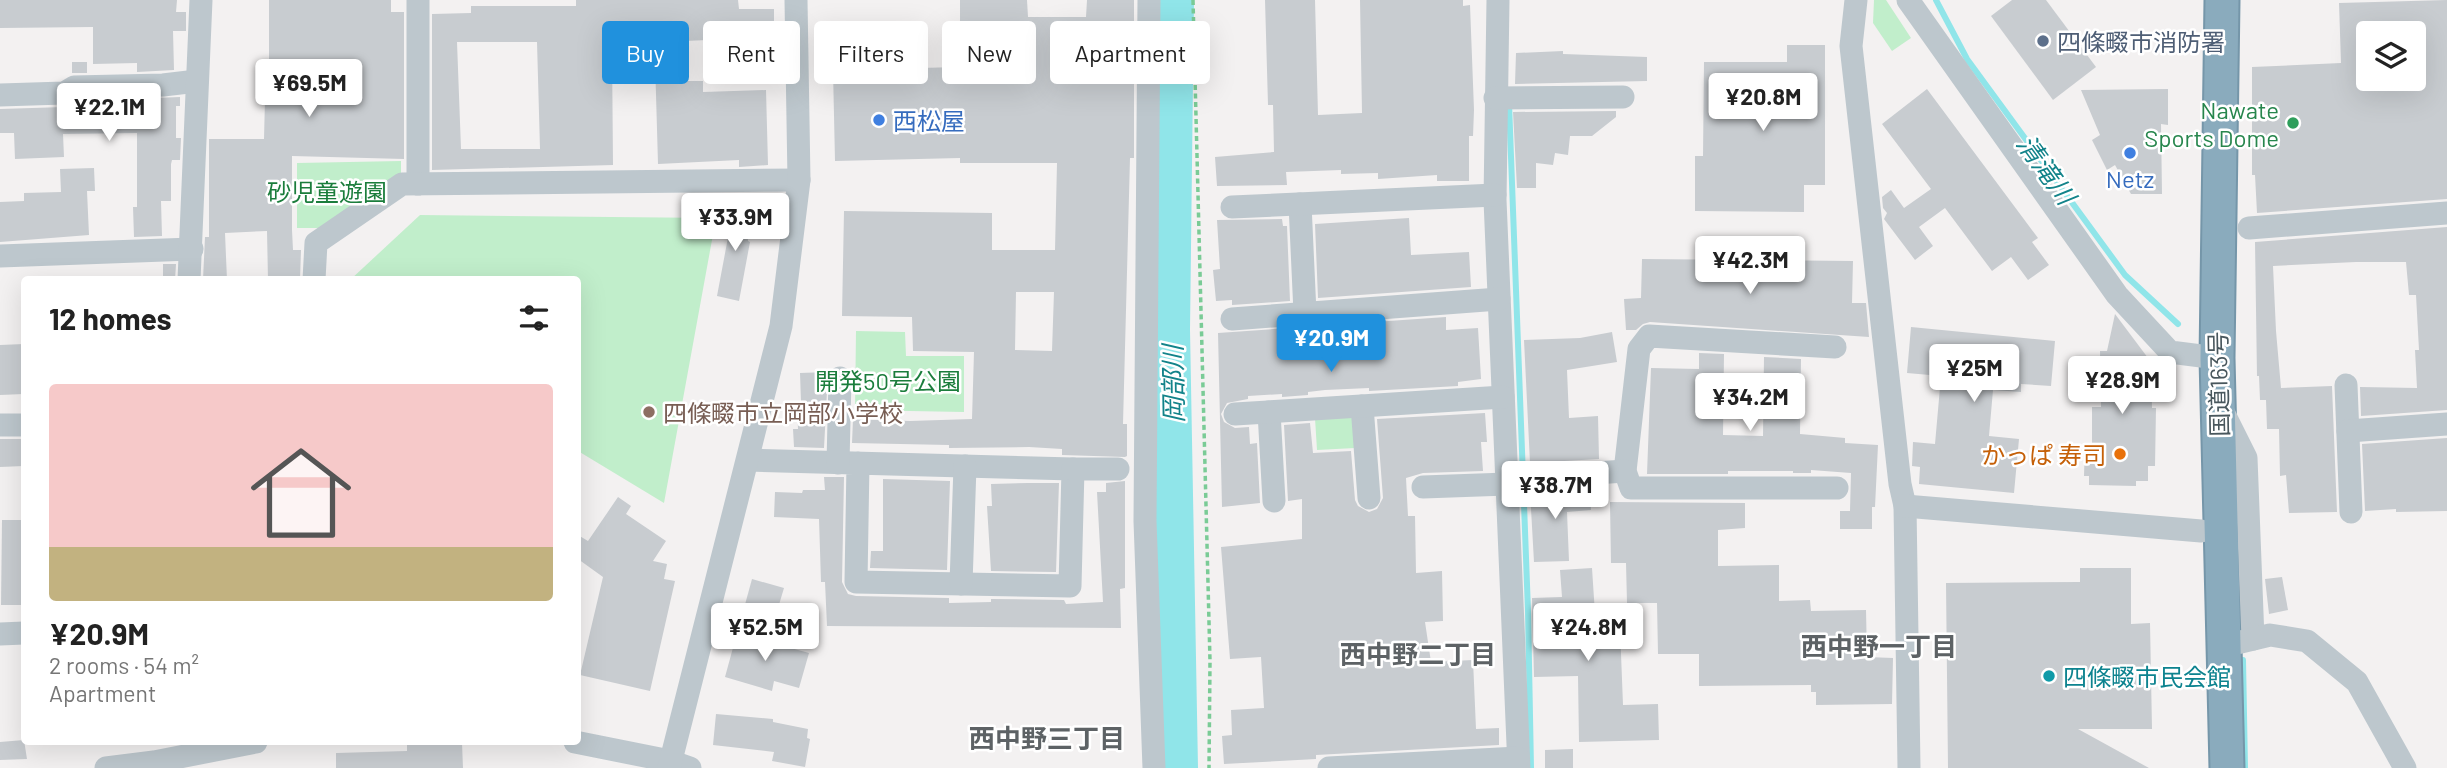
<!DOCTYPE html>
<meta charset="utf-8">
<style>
body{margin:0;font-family:Barlow,"Noto Sans JP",sans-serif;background:#f6f6f6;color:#222;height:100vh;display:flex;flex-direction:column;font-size:26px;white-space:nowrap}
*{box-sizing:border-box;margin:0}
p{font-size:23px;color:#767676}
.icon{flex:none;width:38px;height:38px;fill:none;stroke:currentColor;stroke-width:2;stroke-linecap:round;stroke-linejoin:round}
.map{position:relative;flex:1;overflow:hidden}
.sheet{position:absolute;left:21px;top:276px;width:560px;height:469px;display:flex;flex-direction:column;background:#fff;border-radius:7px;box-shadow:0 7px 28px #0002}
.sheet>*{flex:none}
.guide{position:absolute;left:602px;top:21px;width:665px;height:63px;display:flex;gap:14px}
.fabs{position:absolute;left:2356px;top:21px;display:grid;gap:14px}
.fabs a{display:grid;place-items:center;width:70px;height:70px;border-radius:7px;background:#fff;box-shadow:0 7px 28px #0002;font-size:35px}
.price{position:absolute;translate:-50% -60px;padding:0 16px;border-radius:7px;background:#fff;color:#222;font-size:23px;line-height:46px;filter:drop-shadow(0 2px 4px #0008)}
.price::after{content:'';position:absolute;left:50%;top:42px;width:21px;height:16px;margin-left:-10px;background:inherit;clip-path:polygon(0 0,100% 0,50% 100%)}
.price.on{background:#2091dd;color:#fff}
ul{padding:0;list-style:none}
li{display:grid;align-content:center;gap:14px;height:371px;padding:0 28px}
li+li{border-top:2px solid #e0e0e0}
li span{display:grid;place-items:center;height:217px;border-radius:7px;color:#555}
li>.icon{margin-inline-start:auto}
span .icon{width:126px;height:126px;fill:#fffc;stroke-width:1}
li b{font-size:30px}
h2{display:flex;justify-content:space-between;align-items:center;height:84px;padding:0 28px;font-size:30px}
.tag{padding:0 24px;border-radius:7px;background:#fff;box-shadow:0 7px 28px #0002;font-size:24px;line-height:63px}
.tag.on{background:#2091dd;color:#fff}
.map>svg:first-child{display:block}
</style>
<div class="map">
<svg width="2447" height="768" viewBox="0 0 2447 768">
<rect width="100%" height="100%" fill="#f3f1f1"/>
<g fill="#c1eecb">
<polygon points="1874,0 1886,0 1911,38 1892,51 1873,23"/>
<polygon points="401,161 401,177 322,228 297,228 297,163"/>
<polygon points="420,215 716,218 664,503 578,451 578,280 350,280"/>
<polygon points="856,331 905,332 906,356 964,356 964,412 855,410"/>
<polygon points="1354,416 1355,448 1317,450 1315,418"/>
</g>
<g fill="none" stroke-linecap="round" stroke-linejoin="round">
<g stroke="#90e5e9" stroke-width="6">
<polyline points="1936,0 1967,59 2125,275 2178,324"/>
<polyline points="1509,103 1528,611 1531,768"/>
<polyline points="2243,660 2245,768"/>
</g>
<polyline stroke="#90e5e9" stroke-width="38" points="1175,0 1171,330 1179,768"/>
</g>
<g fill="#c8ccd0" fill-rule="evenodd">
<polygon points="0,0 177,0 176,12 186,12 186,31 173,31 174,70 137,72 137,63 93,64 93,27 0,28"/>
<polygon points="269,0 391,0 391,12 404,12 404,159 292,156 292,230 293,250 301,250 300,280 268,280 267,231 225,233 227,280 203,280 205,237 209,237 209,139 264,139 265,99 269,99"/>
<path d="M576 0H738L739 9H774V36H731V39L685 41 686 81H703V92L766 90 768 165 739 167V160L658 164 654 25H617V48H612L613 165 432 170V14L471 13V6H576ZM457 42H537L540 149H461Z"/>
<path d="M960 0H1027L1028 17H1086L1087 0H1134V158H1130L1123 424H1127V456L1125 457 1062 455V449L1029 447 949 448V445L852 443 853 419 910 421 972 419 974 352 913 351 912 317 842 316 844 211 992 213V250H1055L1057 163H960V158L835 161 833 70 960 67ZM1016 292H1054L1052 351 1015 350Z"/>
<polygon points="1265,0 1315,0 1318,115 1362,113 1360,0 1463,0 1463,6 1470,5 1474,110 1473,136 1469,136 1469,181 1437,181 1437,175 1378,179 1378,173 1341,174 1341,170 1286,172 1287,185 1217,186 1215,157 1274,152 1273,105 1268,105"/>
<polygon points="2012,0 2046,0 2096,67 2053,100 1991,16"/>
<path d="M2447 0V199L2257 213 2255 175H2252V67L2341 63 2339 3ZM2368 33H2413V79H2368Z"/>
<polygon points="1787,45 1825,45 1825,185 1804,185 1804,212 1695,211 1695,156 1703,156 1704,62 1787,62"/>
<polygon points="1563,51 1563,54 1647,57 1647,81 1515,84 1516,53"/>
<rect x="72" y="62" width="15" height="11"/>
<polygon points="1927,89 2038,238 2032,242 2049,265 2028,280 2011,257 1992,271 1945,208 1919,227 1933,246 1915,260 1884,219 1887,213 1883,208 1882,197 1891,190 1904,208 1931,189 1882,124"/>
<polygon points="2168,89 2168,125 2161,124 2162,194 2131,194 2115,165 2107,170 2092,140 2100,135 2081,90"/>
<polygon points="180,97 180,106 176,106 176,138 181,138 180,160 172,160 171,164 171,201 161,201 162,236 134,237 133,207 137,207 137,133 63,134 64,157 15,159 14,133 0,133 0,109 64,107 78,101"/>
<polygon points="1616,111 1616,117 1592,136 1570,136 1568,155 1555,153 1553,165 1536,163 1536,188 1517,188 1513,112"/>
<polygon points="94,168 95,191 87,191 89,235 0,242 0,202 24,201 24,193 61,192 60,169"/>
<polygon points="736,195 746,195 748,241 750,242 739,301 717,296"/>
<polygon points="1409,218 1411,255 1469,252 1471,287 1318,298 1315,224"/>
<polygon points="1282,219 1283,226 1287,226 1290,301 1232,305 1232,300 1216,301 1213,270 1220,269 1217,220"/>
<polygon points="2447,227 2447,410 2361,416 2360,387 2417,388 2415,350 2419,350 2416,295 2409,295 2406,262 2356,262 2273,266 2276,331 2281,388 2332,386 2337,512 2289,513 2286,475 2280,476 2279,429 2267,429 2266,400 2260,400 2259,376 2257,376 2255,242"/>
<polygon points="1642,259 1853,261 1852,303 1866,303 1869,337 1650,322 1643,324 1636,330 1626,330 1624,299 1641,298"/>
<polygon points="163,264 176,264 175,280 163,280"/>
<polygon points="2115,314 2151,362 2152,408 2156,408 2155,466 2148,466 2148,481 2136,481 2136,486 2089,485 2089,476 2084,476 2085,443 2092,443 2092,407 2101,407 2100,351 2107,351"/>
<polygon points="1446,317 1446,330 1478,328 1481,379 1458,382 1458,386 1369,391 1369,388 1325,390 1308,392 1308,395 1282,397 1282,394 1248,396 1248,399 1227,403 1221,414 1224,422 1235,428 1249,427 1250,444 1257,443 1260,503 1222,507 1218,333"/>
<polygon points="1911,327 2055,341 2051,386 2021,384 2021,392 1993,390 1989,436 2019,439 2014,493 1919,484 1920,467 1912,466 1913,442 1935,444 1941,376 1907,373"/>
<polygon points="1612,332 1617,362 1567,370 1569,418 1598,416 1599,459 1530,463 1524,340 1580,338"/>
<polygon points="24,344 24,394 0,395 0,345"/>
<polygon points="1699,353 1724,354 1723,435 1763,436 1764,357 1801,359 1800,434 1845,438 1845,443 1878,445 1875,507 1872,507 1872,529 1840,529 1840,511 1850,511 1851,473 1811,470 1811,473 1793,473 1793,471 1728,471 1728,474 1647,474 1651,368 1699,369"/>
<polygon points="828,372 824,448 794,447 793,429 798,429 797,402 801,402 800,373"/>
<polygon points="1485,413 1487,442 1481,442 1483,471 1423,473 1406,478 1408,516 1415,516 1416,573 1442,571 1443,621 1425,622 1431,662 1473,660 1476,729 1499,728 1499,745 1316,755 1316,759 1224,764 1222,736 1232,735 1231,710 1264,708 1261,657 1230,659 1221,547 1302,539 1302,499 1288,501 1284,425 1310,423 1313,453 1351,451 1355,500 1358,506 1369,512 1377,509 1383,498 1377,419"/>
<polygon points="2447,438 2447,511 2396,512 2396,509 2365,511 2362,444"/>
<polygon points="0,439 24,439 24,466 0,467"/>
<polygon points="824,477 844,477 842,582 848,594 856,596 949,598 949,603 991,602 991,599 1064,600 1066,604 1103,602 1097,492 1106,492 1106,483 1125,481 1125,588 1120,589 1121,628 827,626 825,582 821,582 819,519 774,517 775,492 802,493 803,490 825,490"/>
<polygon points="883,479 950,481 947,570 870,568 871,551 883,551"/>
<polygon points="1028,483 1059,483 1056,572 991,571 987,506 992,506 991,484"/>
<polygon points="1590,487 1591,510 1567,512 1569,561 1534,562 1530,491"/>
<polygon points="618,497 631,506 626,514 666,541 653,561 667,564 664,579 675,581 650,691 580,675 603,577 578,559 578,535 588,541"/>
<polygon points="1610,502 1745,503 1745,528 1718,530 1718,566 1779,565 1779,601 1810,600 1811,611 1866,610 1867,657 1893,658 1892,704 1816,705 1816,692 1811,692 1811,685 1699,686 1699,654 1658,654 1657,603 1627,603 1626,563 1611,563"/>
<polygon points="2,520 24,520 24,605 1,605"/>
<polygon points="1592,568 1596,629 1620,628 1623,705 1658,704 1659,740 1579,742 1578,676 1534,677 1532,598 1562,597 1560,570"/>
<polygon points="2080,568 2131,568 2131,624 2150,623 2152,729 2078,729 2149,768 1948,768 1946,583 2080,582"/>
<polygon points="2282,577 2288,610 2269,614 2265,579"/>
<polygon points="752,579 784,588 772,628 738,630"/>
<polygon points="737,633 809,653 799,688 774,681 772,691 725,677"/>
<polygon points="716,714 773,719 773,722 808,729 807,738 810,739 805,767 772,761 774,752 713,745"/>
<polygon points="24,740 27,759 0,760 0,742"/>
<polygon points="426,743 462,743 463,768 336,768 336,753 407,751 407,744"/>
<polygon points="1573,749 1573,768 1545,768 1545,750"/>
</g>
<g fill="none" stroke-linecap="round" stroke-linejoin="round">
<g stroke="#7596a9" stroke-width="37">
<polyline id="highway" points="2222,0 2217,358 2227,768"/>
</g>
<polyline stroke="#7acb96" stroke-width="3.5" stroke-dasharray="5 3.5" stroke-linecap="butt" points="1193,0 1210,661 1209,768"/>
<g stroke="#bdc7cd" stroke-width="23">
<polyline points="1149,0 1145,521 1154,768"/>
<polyline points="1498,0 1495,200 1519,768"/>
<polyline points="1856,0 1851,46 1900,484 1905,506 1909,768"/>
<polyline points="1908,0 2117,295 2170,352 2217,358"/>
<polyline points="0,95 64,93 74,87 163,85 197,81"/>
<polyline points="1495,98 1623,97"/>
<polyline points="418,184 418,0"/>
<polyline points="1300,204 1305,313"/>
<polyline points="1232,207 1495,195"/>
<polyline points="2249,228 2447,213"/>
<polyline points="0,256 192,249"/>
<polyline points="189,280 201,0"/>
<polyline points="314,280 316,243 402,184 799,180"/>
<polyline points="1232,319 1499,299"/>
<polyline points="1835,347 1649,336 1639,349 1625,471 1631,488 1837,488"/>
<polyline points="2346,385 2351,512"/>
<polyline points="1362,406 1369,498"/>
<polyline points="2222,410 2246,458 2253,639"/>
<polyline points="1269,412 1274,501"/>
<polyline points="1235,414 1503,397"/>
<polyline points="0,425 24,425"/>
<polyline points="2348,431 2447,424"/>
<polyline points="748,460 1073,469 1070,586 856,582 858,463"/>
<polyline points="838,463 840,378"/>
<polyline points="1073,469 1118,469"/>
<polyline points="1506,479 1625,471"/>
<polyline points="1423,487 1507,484"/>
<polyline points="1905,506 2201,531"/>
<polyline points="961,584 965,466"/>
<polyline points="0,634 24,633"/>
<polyline points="2224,646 2270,635 2307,641 2357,682 2405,768"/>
<polyline points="575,742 670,761 690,768"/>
<polyline points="106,768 154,762 256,742"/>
<polyline points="669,768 781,326 799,180 796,0"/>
<polyline points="1329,768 1518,758"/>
</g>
<use href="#highway" stroke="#8aabbd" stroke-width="33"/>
</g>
<circle fill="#5c6f8a" stroke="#fff" stroke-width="2.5" cx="2043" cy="41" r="7"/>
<g fill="#3f7fe0" stroke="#fff" stroke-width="2.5">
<circle cx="879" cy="120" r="7"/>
<circle cx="2130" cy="153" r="7"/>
</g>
<circle fill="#2e9e5b" stroke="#fff" stroke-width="2.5" cx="2293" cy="123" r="7"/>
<circle fill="#8d6e63" stroke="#fff" stroke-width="2.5" cx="649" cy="412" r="7"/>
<circle fill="#e8710a" stroke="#fff" stroke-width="2.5" cx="2120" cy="454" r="7"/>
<circle fill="#0f9aa8" stroke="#fff" stroke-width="2.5" cx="2049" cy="676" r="7"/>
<g text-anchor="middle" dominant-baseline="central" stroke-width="5" stroke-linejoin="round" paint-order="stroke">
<g font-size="24" fill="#4e5e75" stroke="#fff" text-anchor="start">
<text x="2057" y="41">四條畷市消防署</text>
</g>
<g font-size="24" fill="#27864d" stroke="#fff" text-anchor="end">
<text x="2279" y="109">Nawate<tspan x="2279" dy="28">Sports Dome</tspan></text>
</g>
<g font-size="24" fill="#366cbe" stroke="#fff" text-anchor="start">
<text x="893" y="120">西松屋</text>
<text x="2130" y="178" text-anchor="middle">Netz</text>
</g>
<g font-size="24" fill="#1b7d3c" stroke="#fff">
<text x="327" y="191">砂児童遊園</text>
<text x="888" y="380">開発50号公園</text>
</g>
<g font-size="24" fill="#49575d" stroke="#fff">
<text transform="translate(2218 384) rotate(-91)">国道163号</text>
</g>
<g font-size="24" fill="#785e54" stroke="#fff" text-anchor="start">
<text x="663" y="412">四條畷市立岡部小学校</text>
</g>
<g font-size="24" fill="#c56008" stroke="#fff" text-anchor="end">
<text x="2106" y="454">かっぱ 寿司</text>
</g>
<g font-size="24" fill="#0d838f" stroke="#fff" text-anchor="start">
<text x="2063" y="676">四條畷市民会館</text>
</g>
<g font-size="26" font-style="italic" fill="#12838a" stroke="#fff">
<text transform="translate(2047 169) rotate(54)">清滝川</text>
<text transform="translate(1172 384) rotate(-91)">岡部川</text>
</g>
<g font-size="26" font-weight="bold" fill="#5d6265" stroke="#fff">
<text x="1879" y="645">西中野一丁目</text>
<text x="1418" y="653">西中野二丁目</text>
<text x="1047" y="737">西中野三丁目</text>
</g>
</g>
</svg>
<div class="fabs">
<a><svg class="icon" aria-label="layers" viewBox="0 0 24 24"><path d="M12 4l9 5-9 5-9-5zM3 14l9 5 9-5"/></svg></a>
</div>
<b class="price" style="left:309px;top:119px">¥69.5M</b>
<b class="price" style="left:1763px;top:133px">¥20.8M</b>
<b class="price" style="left:109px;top:143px">¥22.1M</b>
<b class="price" style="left:735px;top:253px">¥33.9M</b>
<b class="price" style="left:1750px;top:296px">¥42.3M</b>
<b class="price on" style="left:1331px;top:374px">¥20.9M</b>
<b class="price" style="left:1974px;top:404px">¥25M</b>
<b class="price" style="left:2122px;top:416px">¥28.9M</b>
<b class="price" style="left:1750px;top:433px">¥34.2M</b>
<b class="price" style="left:1555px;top:521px">¥38.7M</b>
<b class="price" style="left:765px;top:663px">¥52.5M</b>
<b class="price" style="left:1588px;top:663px">¥24.8M</b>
<div class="guide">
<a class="tag on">Buy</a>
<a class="tag">Rent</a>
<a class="tag">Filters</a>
<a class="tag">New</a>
<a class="tag">Apartment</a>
</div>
<section class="sheet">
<h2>12 homes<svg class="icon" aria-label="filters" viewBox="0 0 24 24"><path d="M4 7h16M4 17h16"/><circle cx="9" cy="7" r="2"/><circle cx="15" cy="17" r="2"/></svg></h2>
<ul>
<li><span style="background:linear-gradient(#f6c9c9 75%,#c2b280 0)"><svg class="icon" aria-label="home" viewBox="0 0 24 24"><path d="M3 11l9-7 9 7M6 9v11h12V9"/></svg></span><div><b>¥20.9M</b><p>2 rooms · 54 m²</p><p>Apartment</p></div></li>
</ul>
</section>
</div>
